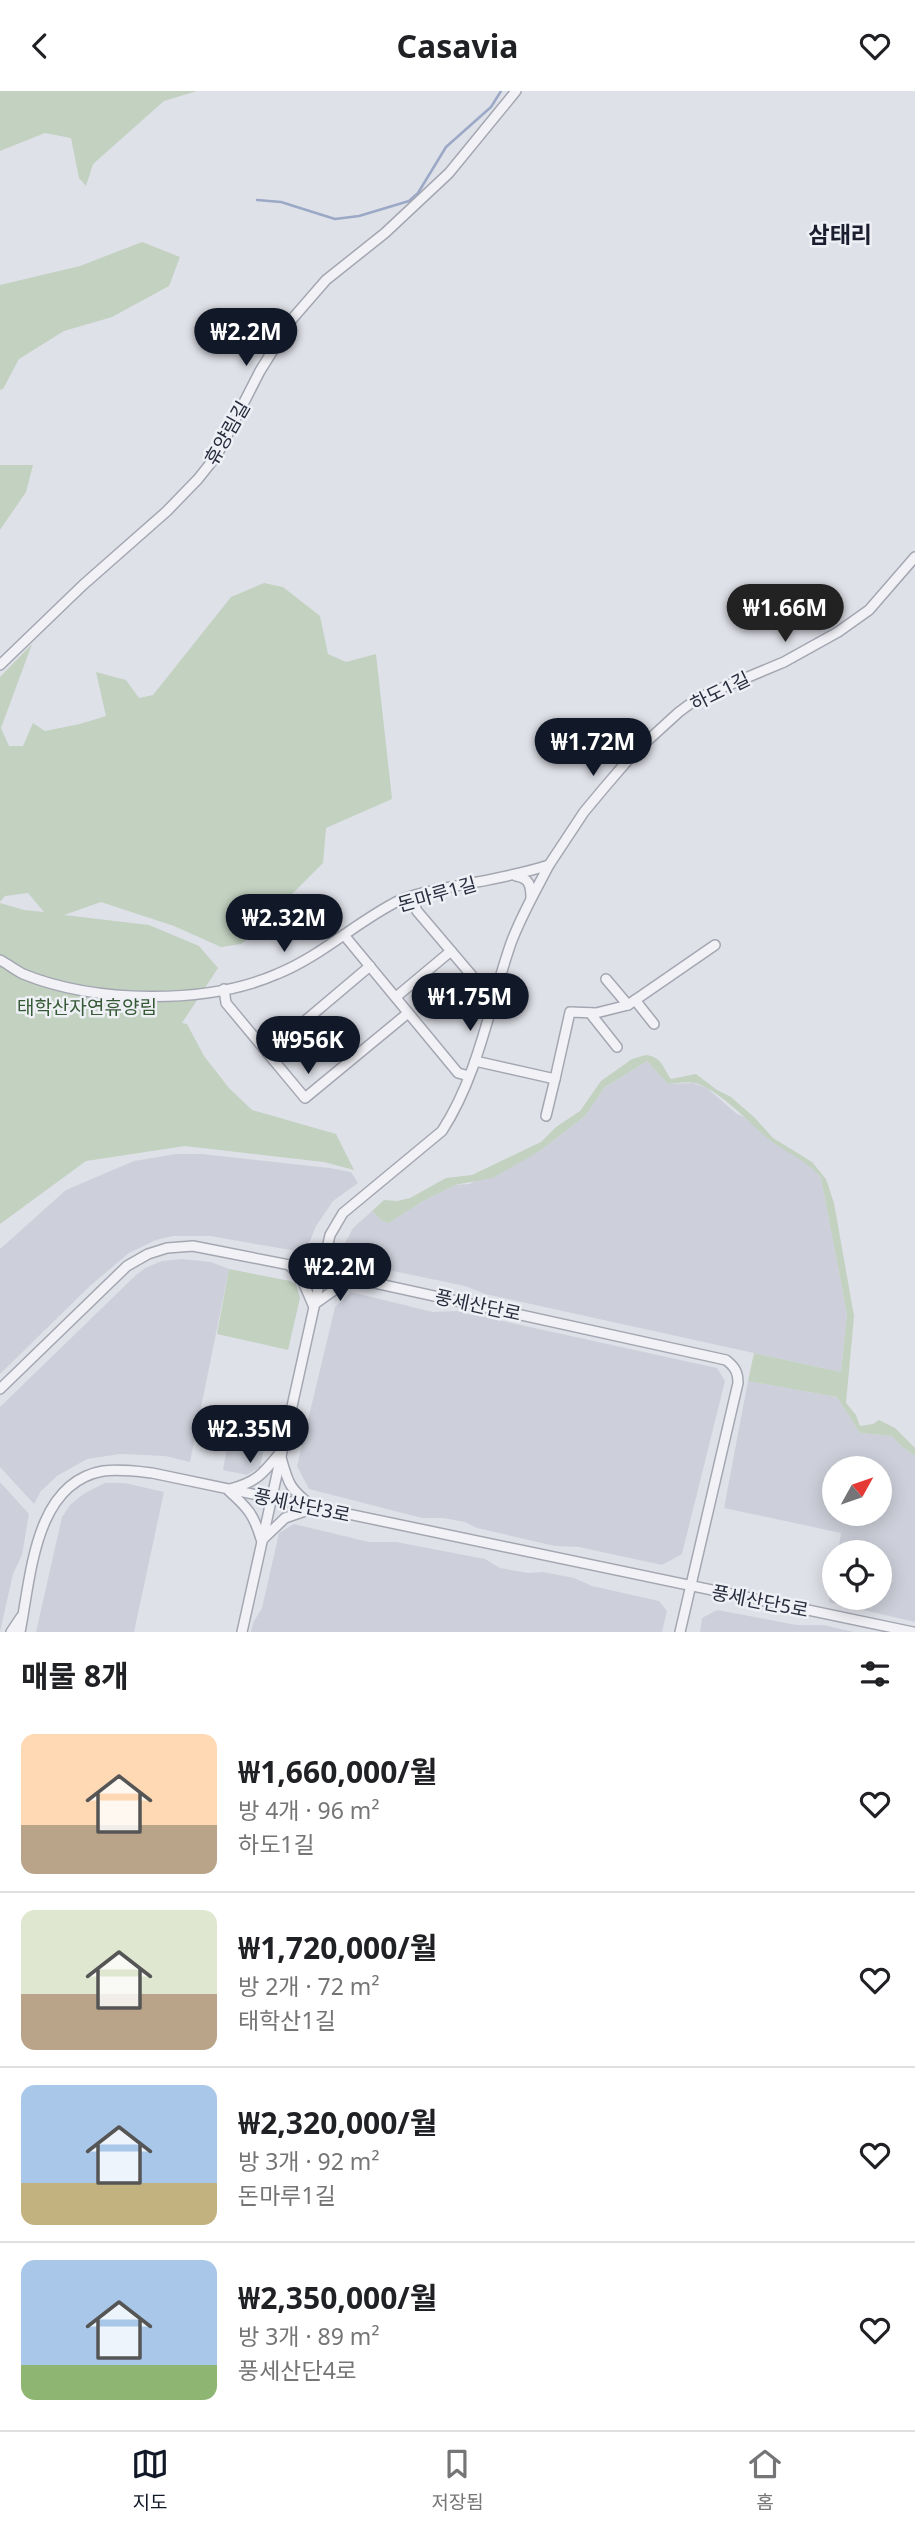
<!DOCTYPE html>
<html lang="ko">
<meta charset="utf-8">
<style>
body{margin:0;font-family:"Noto Sans","Noto Sans KR",sans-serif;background:#f6f6f6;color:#202124;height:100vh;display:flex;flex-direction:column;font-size:26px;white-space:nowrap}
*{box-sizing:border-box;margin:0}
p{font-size:23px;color:#757577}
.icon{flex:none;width:38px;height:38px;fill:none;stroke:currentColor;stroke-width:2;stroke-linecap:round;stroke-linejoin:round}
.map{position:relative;height:1541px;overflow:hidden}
.side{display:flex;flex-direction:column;background:#fff;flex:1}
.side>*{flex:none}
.needle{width:46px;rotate:50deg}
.tools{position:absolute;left:822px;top:1365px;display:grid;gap:14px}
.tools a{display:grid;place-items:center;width:70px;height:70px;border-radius:50%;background:#fff;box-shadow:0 4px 18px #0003;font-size:35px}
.price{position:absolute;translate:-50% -60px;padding:0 16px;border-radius:24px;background:#111827;color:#fff;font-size:23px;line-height:46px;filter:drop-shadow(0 2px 4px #0008)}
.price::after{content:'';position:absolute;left:50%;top:42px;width:21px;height:16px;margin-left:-10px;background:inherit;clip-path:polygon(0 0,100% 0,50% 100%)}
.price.selected{background:#222;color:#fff}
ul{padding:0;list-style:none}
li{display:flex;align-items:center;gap:21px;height:175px;padding:0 21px}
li+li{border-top:2px solid #e0e0e0}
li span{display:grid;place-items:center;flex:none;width:196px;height:140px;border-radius:14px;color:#555}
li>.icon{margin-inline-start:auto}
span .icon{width:84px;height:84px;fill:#fffc;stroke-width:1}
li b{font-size:30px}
h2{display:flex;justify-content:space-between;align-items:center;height:84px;padding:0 21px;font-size:30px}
header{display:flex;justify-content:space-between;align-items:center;height:91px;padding:0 21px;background:#fff;font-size:32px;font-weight:700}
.tabs{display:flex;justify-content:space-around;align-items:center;height:98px;border-top:2px solid #e0e0e0;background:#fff;font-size:19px;color:#757577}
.tabs a{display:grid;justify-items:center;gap:4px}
.tabs .selected{color:#111827}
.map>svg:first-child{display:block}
</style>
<header><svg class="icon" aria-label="back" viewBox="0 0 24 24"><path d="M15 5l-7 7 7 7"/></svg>Casavia<svg class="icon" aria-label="heart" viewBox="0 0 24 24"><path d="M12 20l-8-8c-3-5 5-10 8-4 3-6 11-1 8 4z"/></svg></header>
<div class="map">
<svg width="915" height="1541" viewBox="0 0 915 1541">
<rect width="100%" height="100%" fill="#dfe1e8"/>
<g fill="#cdd0da" fill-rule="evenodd">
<polygon points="647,970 668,993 693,992 707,997 737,1023 748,1028 761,1042 811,1075 821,1087 847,1223 841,1281 485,1203 465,1195 350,1171 343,1156 353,1137 372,1120 382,1130 389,1132 423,1110 455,1094 469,1093 540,1060 585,1025 605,996"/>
<polygon points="176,1063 202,1063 330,1077 351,1081 358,1092 333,1110 316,1135 310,1150 296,1160 210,1145 173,1145 156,1149 129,1162 91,1194 0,1283 0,1158 66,1099 134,1070"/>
<polygon points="182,1168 211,1171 229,1178 190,1371 165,1365 120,1363 87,1368 57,1385 41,1400 34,1413 0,1376 0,1316 135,1185 145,1177 162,1170"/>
<polygon points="351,1201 433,1221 457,1220 717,1277 725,1290 682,1463 662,1474 579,1456 555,1455 477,1437 465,1431 443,1427 422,1427 309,1398 297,1375 335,1216"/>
<path d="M748 1290 837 1306 860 1342 892 1345 900 1354 915 1365V1531L829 1511 835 1478V1507H880V1461H838L841 1442 724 1417ZM835 1377H880V1423H835Z"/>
<polygon points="232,1329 269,1337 260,1376 247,1384 223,1379"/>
<polygon points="0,1391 29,1423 22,1464 13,1483 0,1541"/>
<polygon points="105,1392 125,1392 164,1401 134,1541 36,1541 62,1426 70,1414 85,1402"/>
<polygon points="294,1433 369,1451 396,1451 485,1468 500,1477 528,1482 543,1481 574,1487 592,1495 659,1510 667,1520 662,1541 251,1541 253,1532 262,1517 279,1442"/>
<polygon points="717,1519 797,1534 824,1534 854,1541 700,1541 702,1527"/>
</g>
<g fill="#c2d1c0">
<polygon points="0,0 197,0 164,10 93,73 86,95 79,87 71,47 45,42 0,60"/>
<polygon points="142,151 180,166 169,195 112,226 64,240 19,268 3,298 0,299 0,194 80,175"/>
<polygon points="0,374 33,374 26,401 0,439"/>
<polygon points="264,492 283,496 320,525 328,563 346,571 376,563 392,708 326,737 323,772 291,804 284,819 241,853 221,856 174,835 101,811 64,824 149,834 199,855 218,877 182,932 187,933 204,965 229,997 252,1019 336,1043 354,1079 324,1071 185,1055 86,1070 0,1133 0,812 24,819 44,821 28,802 5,805 0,811 0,586 32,553 1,637 9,655 23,655 33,632 45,640 80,633 106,625 96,581 126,589 139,607 153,604 231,506"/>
<path d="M646 964C662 966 663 977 671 988L696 983 717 999 731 1006 755 1027 773 1047 812 1071 826 1088 834 1112 854 1225 846 1312 856 1324 860 1335 873 1333 879 1329 895 1337 915 1357V1365L900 1354 892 1345 860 1342 837 1306 748 1290 754 1262 841 1281 847 1223 821 1087C805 1067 779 1059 760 1041 744 1026 717 998 695 992 687 990 676 992 668 993L647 970 605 996 585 1025 540 1060 492 1087 455 1094 423 1110 389 1132 382 1130 372 1120 384 1109 397 1110 410 1107 446 1087 472 1084 541 1051 556 1036 580 1020 601 990 632 968Z"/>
<polygon points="229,1178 290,1190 296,1193 300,1207 288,1259 217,1243"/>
</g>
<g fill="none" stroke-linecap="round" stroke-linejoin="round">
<polyline stroke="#9ba9c7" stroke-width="2.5" points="257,109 281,111 335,128 359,125 409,110 418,102 446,56 491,16 501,0"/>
<g stroke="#a4a7b2" stroke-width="12">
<g id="minor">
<polyline points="0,574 83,494 167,420 198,388 217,364 260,280 293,227 326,189 385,142 449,82 516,0"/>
<path d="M516 785C529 787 531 794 531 807"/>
<polyline points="412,806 417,820 479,893 489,918"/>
<polyline points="344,844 458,982 469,985"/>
<path d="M0 869C8 873 15 879 23 883 95 912 206 914 277 883 322 865 357 830 400 809 414 803 431 800 446 797 480 790 516 785 549 774L584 721 604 697 634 662 679 621 698 607 784 571 838 541 869 519 915 466"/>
<polyline points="606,888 628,914"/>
<polyline points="224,898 226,912 305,1007 408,922"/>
<polyline points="396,906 451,860"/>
<polyline points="635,909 654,933"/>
<polyline points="590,922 617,956"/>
<polyline points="267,962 370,875"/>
<polyline points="475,970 555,988 570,921 596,922 628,914 715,854"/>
<polyline points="546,1025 555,988"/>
<polyline points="291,1176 301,1186 313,1214 340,1195 354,1188"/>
<path d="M0 1298 127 1175 148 1163 167 1157 193 1155 320 1180 726 1269C735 1276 738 1281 738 1292L680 1541"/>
<path d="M280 1363C288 1391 288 1397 312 1415"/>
<path d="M230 1398C256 1391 262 1384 279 1363"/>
<path d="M229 1400C248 1417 254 1424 261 1448"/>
<polyline points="262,1449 285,1427 311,1418"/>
<polyline points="11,1541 21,1526"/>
<path d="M20 1541C31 1486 34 1392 103 1380 120 1378 135 1380 152 1382L913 1541"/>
<path d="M242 1541 330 1144 343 1122 442 1040C479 983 489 915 511 852 521 825 536 799 549 774"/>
</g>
</g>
<use href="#minor" stroke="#f2f2f6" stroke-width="9"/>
</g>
<g text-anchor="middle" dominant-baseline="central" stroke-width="5" stroke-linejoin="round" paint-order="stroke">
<g font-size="19" fill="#282d3e" stroke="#eef0f5">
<text transform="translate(227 342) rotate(-60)">휴양림길</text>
<text transform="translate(720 600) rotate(-26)">하도1길</text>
<text transform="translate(437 803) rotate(-16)">돈마루1길</text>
<text transform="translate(478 1214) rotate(12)">풍세산단로</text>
<text transform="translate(302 1414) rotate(12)">풍세산단3로</text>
<text transform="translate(760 1510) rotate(11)">풍세산단5로</text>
</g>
<g font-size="19" fill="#375a36" stroke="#eef0f5">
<text x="87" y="916">태학산자연휴양림</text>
</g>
<g font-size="23" font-weight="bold" fill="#1b1e2f" stroke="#eef0f5">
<text x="840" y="143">삼태리</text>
</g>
</g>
</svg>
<div class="tools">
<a><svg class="needle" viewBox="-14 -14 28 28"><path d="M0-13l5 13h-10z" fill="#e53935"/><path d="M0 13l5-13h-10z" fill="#757577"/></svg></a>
<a><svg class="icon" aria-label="locate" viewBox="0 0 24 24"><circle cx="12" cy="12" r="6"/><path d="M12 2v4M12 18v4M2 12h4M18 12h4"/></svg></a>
</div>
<b class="price" style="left:246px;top:277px">₩2.2M</b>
<b class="price selected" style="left:785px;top:553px">₩1.66M</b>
<b class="price" style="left:593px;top:687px">₩1.72M</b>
<b class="price" style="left:284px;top:863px">₩2.32M</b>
<b class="price" style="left:470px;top:942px">₩1.75M</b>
<b class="price" style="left:308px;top:985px">₩956K</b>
<b class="price" style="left:340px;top:1212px">₩2.2M</b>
<b class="price" style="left:250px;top:1374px">₩2.35M</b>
</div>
<section class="side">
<h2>매물 8개<svg class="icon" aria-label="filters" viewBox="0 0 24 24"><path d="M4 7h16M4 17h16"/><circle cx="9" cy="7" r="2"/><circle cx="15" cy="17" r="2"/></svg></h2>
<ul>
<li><span style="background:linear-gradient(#ffd9b3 65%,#b9a48a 0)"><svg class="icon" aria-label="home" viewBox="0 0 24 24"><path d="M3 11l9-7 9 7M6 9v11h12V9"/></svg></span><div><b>₩1,660,000/월</b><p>방 4개 · 96 m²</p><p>하도1길</p></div><svg class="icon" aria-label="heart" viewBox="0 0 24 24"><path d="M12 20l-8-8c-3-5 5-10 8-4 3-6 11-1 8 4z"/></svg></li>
<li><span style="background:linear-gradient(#dfe7d0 60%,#b9a48a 0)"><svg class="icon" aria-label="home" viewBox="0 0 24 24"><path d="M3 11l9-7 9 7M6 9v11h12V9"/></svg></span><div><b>₩1,720,000/월</b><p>방 2개 · 72 m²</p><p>태학산1길</p></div><svg class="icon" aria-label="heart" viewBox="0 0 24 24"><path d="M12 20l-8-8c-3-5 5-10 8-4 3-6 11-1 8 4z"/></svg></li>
<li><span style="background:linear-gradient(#a9c7e8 70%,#c2b280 0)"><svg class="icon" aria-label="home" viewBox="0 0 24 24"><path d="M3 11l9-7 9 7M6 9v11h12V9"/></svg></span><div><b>₩2,320,000/월</b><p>방 3개 · 92 m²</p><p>돈마루1길</p></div><svg class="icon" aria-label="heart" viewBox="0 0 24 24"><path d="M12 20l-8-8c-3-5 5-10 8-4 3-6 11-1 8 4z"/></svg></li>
<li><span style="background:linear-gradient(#a9c7e8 75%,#8fb573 0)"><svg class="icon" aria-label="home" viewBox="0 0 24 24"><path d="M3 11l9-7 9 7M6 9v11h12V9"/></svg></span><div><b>₩2,350,000/월</b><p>방 3개 · 89 m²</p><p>풍세산단4로</p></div><svg class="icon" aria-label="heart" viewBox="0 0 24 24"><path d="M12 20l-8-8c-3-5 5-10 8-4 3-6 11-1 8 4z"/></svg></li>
</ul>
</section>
<nav class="tabs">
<a class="selected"><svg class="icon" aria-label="map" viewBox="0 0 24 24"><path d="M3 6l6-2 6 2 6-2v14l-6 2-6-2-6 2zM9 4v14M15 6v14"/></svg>지도</a>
<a><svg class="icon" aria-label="saved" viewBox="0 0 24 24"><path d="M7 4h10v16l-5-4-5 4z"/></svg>저장됨</a>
<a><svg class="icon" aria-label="home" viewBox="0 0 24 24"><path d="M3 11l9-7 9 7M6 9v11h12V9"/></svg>홈</a>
</nav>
